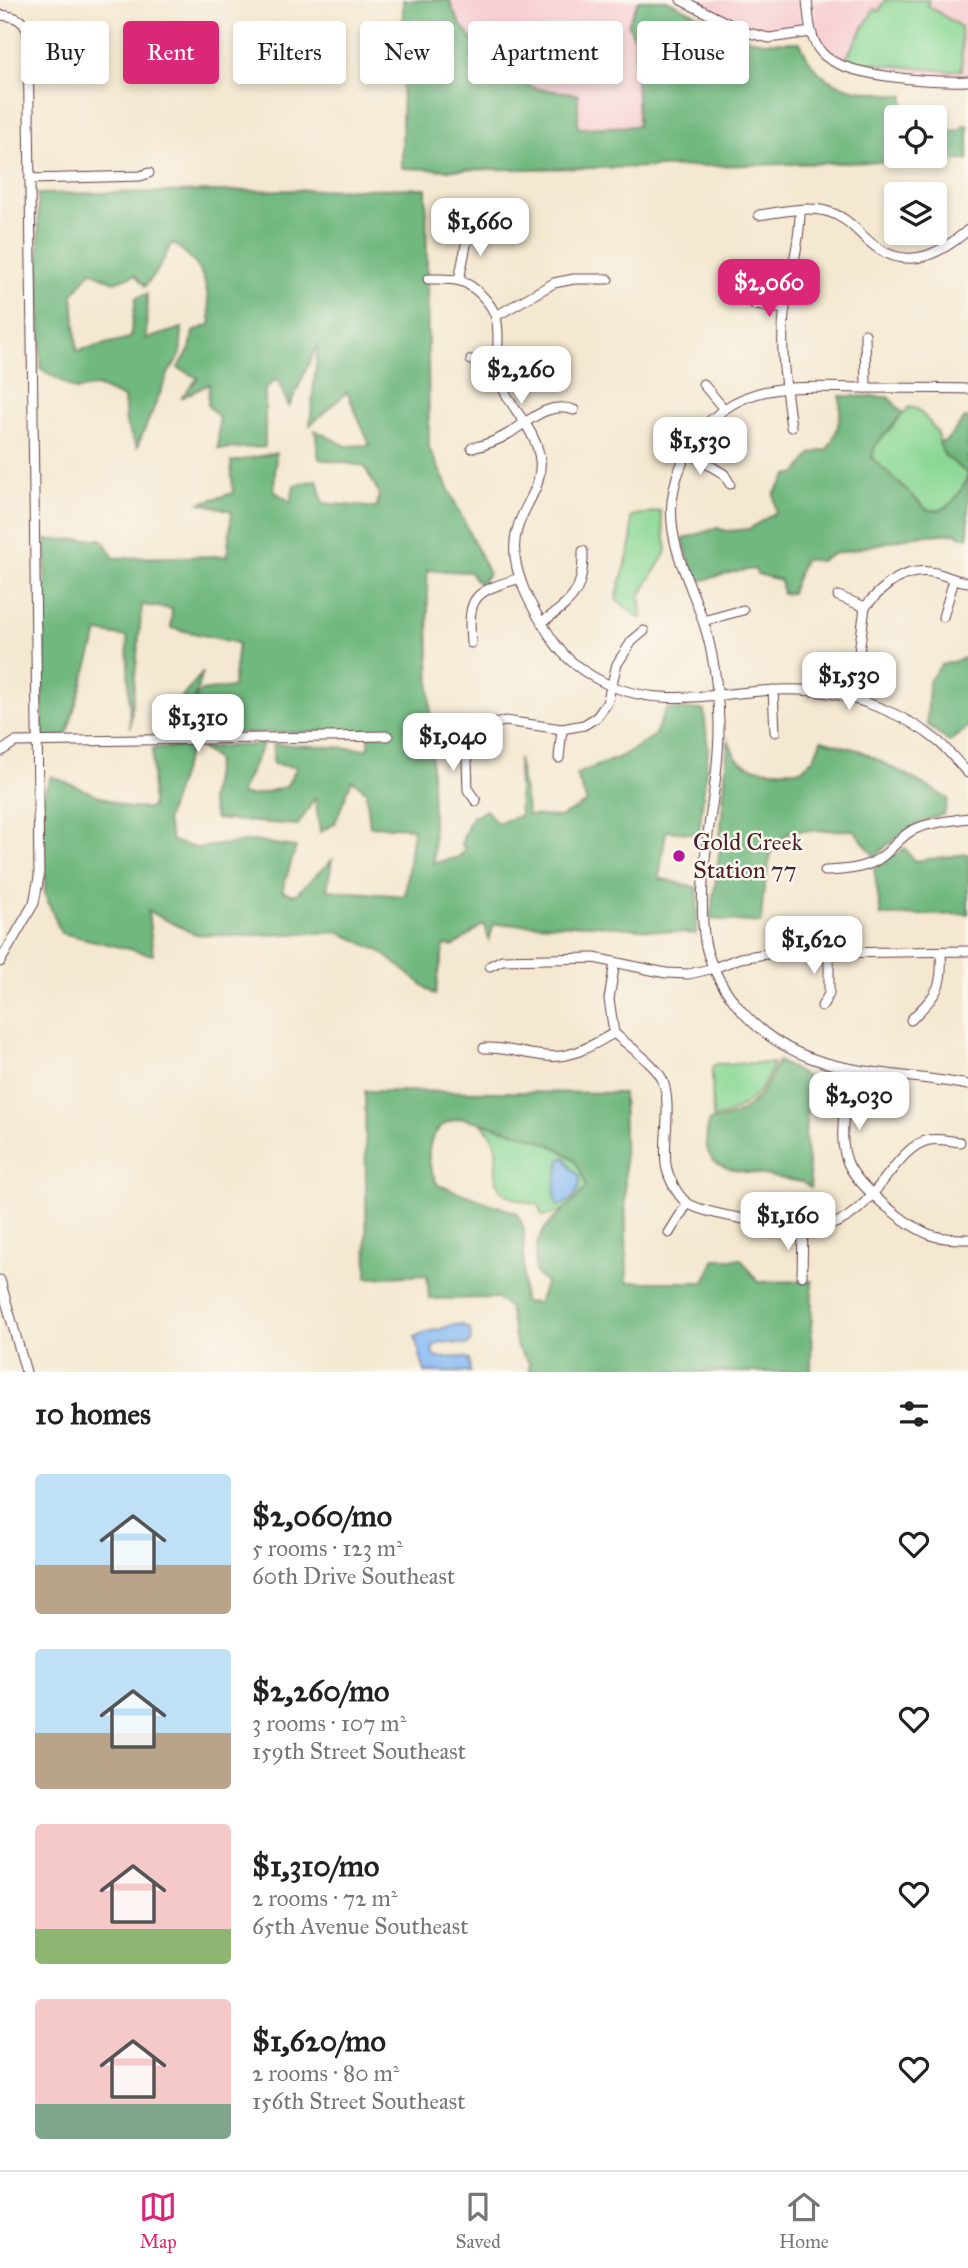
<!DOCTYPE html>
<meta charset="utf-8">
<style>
body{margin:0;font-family:"IM FELL Great Primer",serif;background:#f6f6f6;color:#222;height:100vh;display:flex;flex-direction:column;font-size:26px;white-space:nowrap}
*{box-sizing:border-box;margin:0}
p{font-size:23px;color:#767676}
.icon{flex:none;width:38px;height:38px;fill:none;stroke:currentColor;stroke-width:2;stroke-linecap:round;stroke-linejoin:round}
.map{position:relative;height:1372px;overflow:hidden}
.details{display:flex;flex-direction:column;background:#fff;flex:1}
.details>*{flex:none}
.top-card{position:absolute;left:21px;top:21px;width:928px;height:63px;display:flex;gap:14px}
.fabs{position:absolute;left:884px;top:105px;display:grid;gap:14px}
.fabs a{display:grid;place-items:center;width:63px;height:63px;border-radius:7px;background:#fff;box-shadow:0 4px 10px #0003;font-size:35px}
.price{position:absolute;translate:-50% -60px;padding:0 16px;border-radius:14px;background:#fff;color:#222;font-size:23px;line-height:46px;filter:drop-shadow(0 2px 4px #0008)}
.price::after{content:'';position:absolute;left:50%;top:42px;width:21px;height:16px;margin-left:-10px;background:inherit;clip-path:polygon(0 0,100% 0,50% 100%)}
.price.on{background:#db2777;color:#fff}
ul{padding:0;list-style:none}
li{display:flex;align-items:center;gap:21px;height:175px;padding:0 35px}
li span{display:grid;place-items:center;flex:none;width:196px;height:140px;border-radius:7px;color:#555}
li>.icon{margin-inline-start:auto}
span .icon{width:84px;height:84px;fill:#fffc;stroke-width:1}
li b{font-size:30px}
h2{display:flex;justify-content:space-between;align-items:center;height:84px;padding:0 35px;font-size:30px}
.pill{padding:0 24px;border-radius:7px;background:#fff;box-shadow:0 4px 10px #0003;font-size:24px;line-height:63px}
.pill.on{background:#db2777;color:#fff}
.tab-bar{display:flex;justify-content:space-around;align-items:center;height:98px;border-top:2px solid #e0e0e0;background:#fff;font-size:19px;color:#767676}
.tab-bar a{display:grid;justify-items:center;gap:4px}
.tab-bar .on{color:#db2777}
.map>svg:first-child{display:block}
</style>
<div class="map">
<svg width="968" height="1372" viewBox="0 0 968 1372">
<rect width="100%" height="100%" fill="#fbf7ec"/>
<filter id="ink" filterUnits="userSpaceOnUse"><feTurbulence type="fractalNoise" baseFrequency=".0143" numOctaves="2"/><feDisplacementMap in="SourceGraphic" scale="14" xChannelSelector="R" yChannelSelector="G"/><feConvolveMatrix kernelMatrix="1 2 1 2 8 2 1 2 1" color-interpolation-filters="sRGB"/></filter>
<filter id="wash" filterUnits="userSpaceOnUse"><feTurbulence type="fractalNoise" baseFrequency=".00686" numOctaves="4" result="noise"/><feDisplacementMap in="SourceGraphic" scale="28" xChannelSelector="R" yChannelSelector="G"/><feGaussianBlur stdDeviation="1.57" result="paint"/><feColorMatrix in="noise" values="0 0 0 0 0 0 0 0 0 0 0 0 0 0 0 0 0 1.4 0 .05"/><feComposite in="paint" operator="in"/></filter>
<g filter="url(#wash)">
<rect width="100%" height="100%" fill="#f4e8d0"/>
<g fill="#f7cfd4">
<polygon points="450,0 639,0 628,23 635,41 638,127 577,128 578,95 532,87 485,55 453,14"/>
<polygon points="697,0 798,0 801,29 766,31 741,25"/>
<polygon points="814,0 968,0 968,74 948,76 845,63 833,55 822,42 816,27"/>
</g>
<g fill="#8ad896" stroke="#6a7c60" stroke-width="2">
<polygon points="885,0 929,0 927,5 961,27 962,70 948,71 859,62 846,58 874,9 879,11"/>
<path d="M909 407 917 409 926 418 937 432 944 455 968 474C963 492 948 517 926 509L872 458 875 446Z"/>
<polygon points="660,511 667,550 640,596 642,617 640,619 616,599 632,541 631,516"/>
<path d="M773 1063C764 1094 744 1111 713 1118L712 1067 716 1064Z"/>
<path d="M481 1123C507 1130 551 1140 571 1157 580 1165 583 1176 587 1187 574 1203 564 1214 544 1216L540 1213V1206C529 1202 512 1200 503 1192 491 1180 498 1161 496 1147 494 1137 487 1130 481 1123Z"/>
</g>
<g fill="#6fb87f" stroke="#5c6c55" stroke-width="2" fill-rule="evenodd">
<path d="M403 0H450C457 33 500 70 530 86 544 93 563 89 578 95V128L638 126 635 41 628 23 639 0H667L747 39 765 42H800C819 93 856 89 904 96V117H896V156H934L935 131 962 130 963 125H968V160L658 167 450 170 402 168Z"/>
<path d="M426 188 429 448 489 574 479 584 470 572 427 570 434 863 459 857 465 848 461 844 472 815 476 816 486 810 497 823 520 816 518 759 528 815 560 817 587 802 576 774 620 757 654 736 666 709 704 710 708 750 699 834 666 831 659 878 698 888 696 934 595 925 494 924 489 940 484 924 454 946 444 945 435 995 380 951 339 932 234 936 195 934 148 911 153 955 61 933 45 894 43 795 51 776 128 808H152L153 748 191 746 166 820 172 841 195 848 252 841 296 847 282 891 295 895 332 860 327 890 405 896 413 828 370 826 366 791 352 780 335 823 320 832 315 798 298 825 216 819 210 801 217 760 201 748 263 744 240 794 251 796 286 787 297 767 273 764V744L369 749V731L185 734 166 716 203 672 194 700 201 691 233 687 238 643 171 628 172 609 142 605 130 728 127 637 98 632 66 736 42 739 46 540 102 539 114 558 227 556 232 511 200 503 233 493 231 462 276 453 274 491 291 502 294 485 317 480 323 503 377 508 379 493 364 466 319 459 315 430 346 446 370 445 347 392 310 425 318 344 289 407 277 379 265 389V447L218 449 219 417 208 406 209 384 181 398 198 378 178 368 190 349 193 332 211 324C207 286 207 266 172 243L156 273 145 286 135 275 114 282 91 271 73 294 77 351 130 338 136 298 147 294 146 339 182 328 180 356 169 372 137 447 126 425 124 398 97 386 76 390 41 369 38 194Z"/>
<path d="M840 396 888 397 903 413 875 446 872 458 926 509C948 517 960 493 968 477V537L959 536 957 533 915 536 833 554 820 561 804 559 791 593 783 594 780 580 757 574 755 569 733 572 696 582 683 539 717 528 727 531 749 529 776 512 774 494 788 475 797 473 812 453 827 450C838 432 842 417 840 396Z"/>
<polygon points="965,418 968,418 968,474 944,455 939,443 947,440"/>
<polygon points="968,657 968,727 949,742 927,724 929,681 941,665"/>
<path d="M728 740C731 746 734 756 739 760 755 773 781 770 801 770L814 758 821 740 861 751 927 786 948 799 944 814C915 823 896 835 875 857L854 830 791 831 772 848 763 895 761 923 710 919 718 865Z"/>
<polygon points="905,848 914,861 968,854 968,914 881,916 874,868"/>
<path d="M778 1061 809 1078 805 1138 811 1188 802 1182C785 1179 769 1176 752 1173 717 1167 699 1163 709 1121 751 1116 762 1096 778 1061Z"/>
<path d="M365 1091 623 1093 627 1282H704L715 1259H741L758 1282 812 1281 811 1372H529V1362L517 1348 509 1308 497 1298 429 1299 427 1275 367 1278ZM462 1118C490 1125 551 1139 572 1158 580 1166 583 1176 586 1187 561 1222 530 1220 536 1274L546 1282 538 1303 523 1302 524 1229 517 1213 438 1185C421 1156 427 1124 462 1118Z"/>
</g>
<g fill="#86baf4" stroke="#686c90" stroke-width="2">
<path d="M565 1157 572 1169 580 1176C580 1191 574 1202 558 1206 551 1195 558 1174 560 1160Z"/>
<path d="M450 1325H462L470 1329 471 1340 468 1345 441 1342 433 1347 432 1353 436 1358 463 1357 469 1359 470 1372H425L415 1337C426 1329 440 1332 450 1325Z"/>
</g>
</g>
<g filter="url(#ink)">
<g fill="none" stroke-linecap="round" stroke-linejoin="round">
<g stroke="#643d44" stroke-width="11">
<g id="minor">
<polyline points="681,0 745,32 769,38 811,32"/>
<path d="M807 0C809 18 809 38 821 52 842 78 935 82 968 81"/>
<path d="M0 15C14 16 24 19 28 33L39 877 34 903 0 962"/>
<polyline points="30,179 140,176 149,173"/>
<path d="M759 215C781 212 808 205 829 212 850 218 859 235 876 247 910 271 941 253 968 230"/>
<path d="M428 279C438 279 450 278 460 281 474 285 492 303 496 318 498 324 498 332 498 339 498 354 494 366 499 380 510 409 536 428 540 460 543 488 523 505 517 530 506 568 534 612 554 642 565 658 582 671 599 680 667 717 740 683 813 691 856 695 905 714 939 742 949 751 958 763 968 773"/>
<polyline points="459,280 469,230"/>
<polyline points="755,305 785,309"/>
<polyline points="496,316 554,283 574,279 608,279"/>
<polyline points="865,334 866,388"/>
<polyline points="471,360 495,362"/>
<polyline points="703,384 724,409"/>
<path d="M968 389C934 388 900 388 866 388 818 388 764 380 723 410 695 430 675 468 672 502 668 546 690 581 703 621 714 654 718 688 719 722 720 795 694 869 705 942 709 963 722 986 735 1003 796 1081 882 1068 968 1085"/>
<path d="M791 427C786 388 779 347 785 307 790 275 800 244 800 210"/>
<path d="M472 448C485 445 497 441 508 434 529 421 548 401 574 410"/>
<polyline points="687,452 724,474 730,484"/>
<polyline points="838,596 865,607"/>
<path d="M865 607C884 585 905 566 936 573 947 576 956 581 968 582"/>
<polyline points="943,617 954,580"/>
<polyline points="703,621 743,610"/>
<path d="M542 622C573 601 584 591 583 551"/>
<path d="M471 643C467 594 475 592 520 578"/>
<polyline points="773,690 775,732"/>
<polyline points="853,698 865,607"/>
<polyline points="466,732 468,790 476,801"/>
<polyline points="437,735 466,732 505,721 562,729 584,725 597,717 607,703 617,664 632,641 644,631"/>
<polyline points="0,752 15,742 388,736"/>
<polyline points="559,758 562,729"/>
<path d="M825 871C845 870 868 869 884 855 894 847 901 836 913 830 930 822 950 821 968 818"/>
<path d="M615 962 609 999 614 1033C627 1045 657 1065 663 1081 672 1107 663 1138 666 1165 668 1177 677 1195 686 1202 701 1215 799 1229 820 1227 874 1221 891 1148 929 1140 939 1138 950 1141 960 1142"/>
<polyline points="490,966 502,960 594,958 666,973 689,974 714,968 740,958 766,954 968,951"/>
<polyline points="822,1006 829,994 829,953"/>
<path d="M911 1020C937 993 943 990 941 952"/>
<path d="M484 1048C506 1047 524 1054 546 1056 571 1059 593 1045 614 1033"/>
<path d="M851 1070C847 1097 837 1135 847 1161 856 1186 907 1226 931 1235 942 1239 956 1239 968 1239"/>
<polyline points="669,1233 687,1204"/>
<polyline points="802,1276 803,1228"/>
<polyline points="0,1280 26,1372"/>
</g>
</g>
<use href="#minor" stroke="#fff" stroke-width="9"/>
</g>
</g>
<circle fill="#b5179e" stroke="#fbf7ec" stroke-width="2.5" cx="679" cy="856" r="7"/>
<g text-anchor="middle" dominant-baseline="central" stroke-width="5" stroke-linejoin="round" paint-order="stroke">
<g font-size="24" fill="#4a1f2b" stroke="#fbf7ec" text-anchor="start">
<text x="693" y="842">Gold Creek<tspan x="693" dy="28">Station 77</tspan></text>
</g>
</g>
</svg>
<div class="fabs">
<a><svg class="icon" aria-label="locate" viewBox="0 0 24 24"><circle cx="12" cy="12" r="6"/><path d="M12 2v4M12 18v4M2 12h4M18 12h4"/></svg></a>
<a><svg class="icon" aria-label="layers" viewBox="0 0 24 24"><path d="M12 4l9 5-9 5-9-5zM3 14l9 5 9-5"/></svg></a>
</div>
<b class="price" style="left:480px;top:258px">$1,660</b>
<b class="price on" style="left:769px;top:319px">$2,060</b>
<b class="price" style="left:521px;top:406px">$2,260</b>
<b class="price" style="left:700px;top:477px">$1,530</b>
<b class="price" style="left:849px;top:712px">$1,530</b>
<b class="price" style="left:198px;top:754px">$1,310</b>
<b class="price" style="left:453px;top:773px">$1,040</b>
<b class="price" style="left:814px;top:976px">$1,620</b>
<b class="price" style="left:859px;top:1132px">$2,030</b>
<b class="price" style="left:788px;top:1252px">$1,160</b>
<div class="top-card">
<a class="pill">Buy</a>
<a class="pill on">Rent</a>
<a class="pill">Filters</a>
<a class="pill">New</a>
<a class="pill">Apartment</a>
<a class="pill">House</a>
</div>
</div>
<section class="details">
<h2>10 homes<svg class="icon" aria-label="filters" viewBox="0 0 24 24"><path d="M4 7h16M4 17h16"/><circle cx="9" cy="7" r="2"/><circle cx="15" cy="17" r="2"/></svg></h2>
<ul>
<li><span style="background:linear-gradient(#bfe0f5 65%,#b9a48a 0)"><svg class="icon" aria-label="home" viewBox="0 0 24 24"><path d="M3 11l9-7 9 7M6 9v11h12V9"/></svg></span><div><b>$2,060/mo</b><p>5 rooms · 123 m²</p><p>60th Drive Southeast</p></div><svg class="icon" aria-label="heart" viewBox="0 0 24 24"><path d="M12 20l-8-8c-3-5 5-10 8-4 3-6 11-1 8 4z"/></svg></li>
<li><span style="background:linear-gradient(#bfe0f5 60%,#b9a48a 0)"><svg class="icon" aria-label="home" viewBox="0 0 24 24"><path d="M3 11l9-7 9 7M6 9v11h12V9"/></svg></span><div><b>$2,260/mo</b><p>3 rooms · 107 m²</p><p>159th Street Southeast</p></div><svg class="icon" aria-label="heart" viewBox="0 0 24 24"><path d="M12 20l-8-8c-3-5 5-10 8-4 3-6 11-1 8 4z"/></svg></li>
<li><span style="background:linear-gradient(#f6c9c9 75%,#8fb573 0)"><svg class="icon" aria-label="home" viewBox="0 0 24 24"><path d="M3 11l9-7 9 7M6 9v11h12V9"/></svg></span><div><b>$1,310/mo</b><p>2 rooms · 72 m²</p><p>65th Avenue Southeast</p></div><svg class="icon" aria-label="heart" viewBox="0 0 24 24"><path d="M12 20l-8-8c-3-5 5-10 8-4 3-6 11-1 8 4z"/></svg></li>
<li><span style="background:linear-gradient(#f6c9c9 75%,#7fa58c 0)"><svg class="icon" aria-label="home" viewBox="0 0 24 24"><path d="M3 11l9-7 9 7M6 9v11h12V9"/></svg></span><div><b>$1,620/mo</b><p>2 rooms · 80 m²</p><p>156th Street Southeast</p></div><svg class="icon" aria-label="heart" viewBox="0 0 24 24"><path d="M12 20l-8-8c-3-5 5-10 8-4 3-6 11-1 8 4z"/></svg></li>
</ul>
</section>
<nav class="tab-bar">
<a class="on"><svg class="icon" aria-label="map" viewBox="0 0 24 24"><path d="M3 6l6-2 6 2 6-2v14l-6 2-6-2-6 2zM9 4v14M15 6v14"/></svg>Map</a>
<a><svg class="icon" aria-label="saved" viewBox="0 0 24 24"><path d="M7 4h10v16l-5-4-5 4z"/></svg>Saved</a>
<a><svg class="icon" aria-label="home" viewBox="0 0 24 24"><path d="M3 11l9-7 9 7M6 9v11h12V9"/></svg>Home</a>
</nav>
